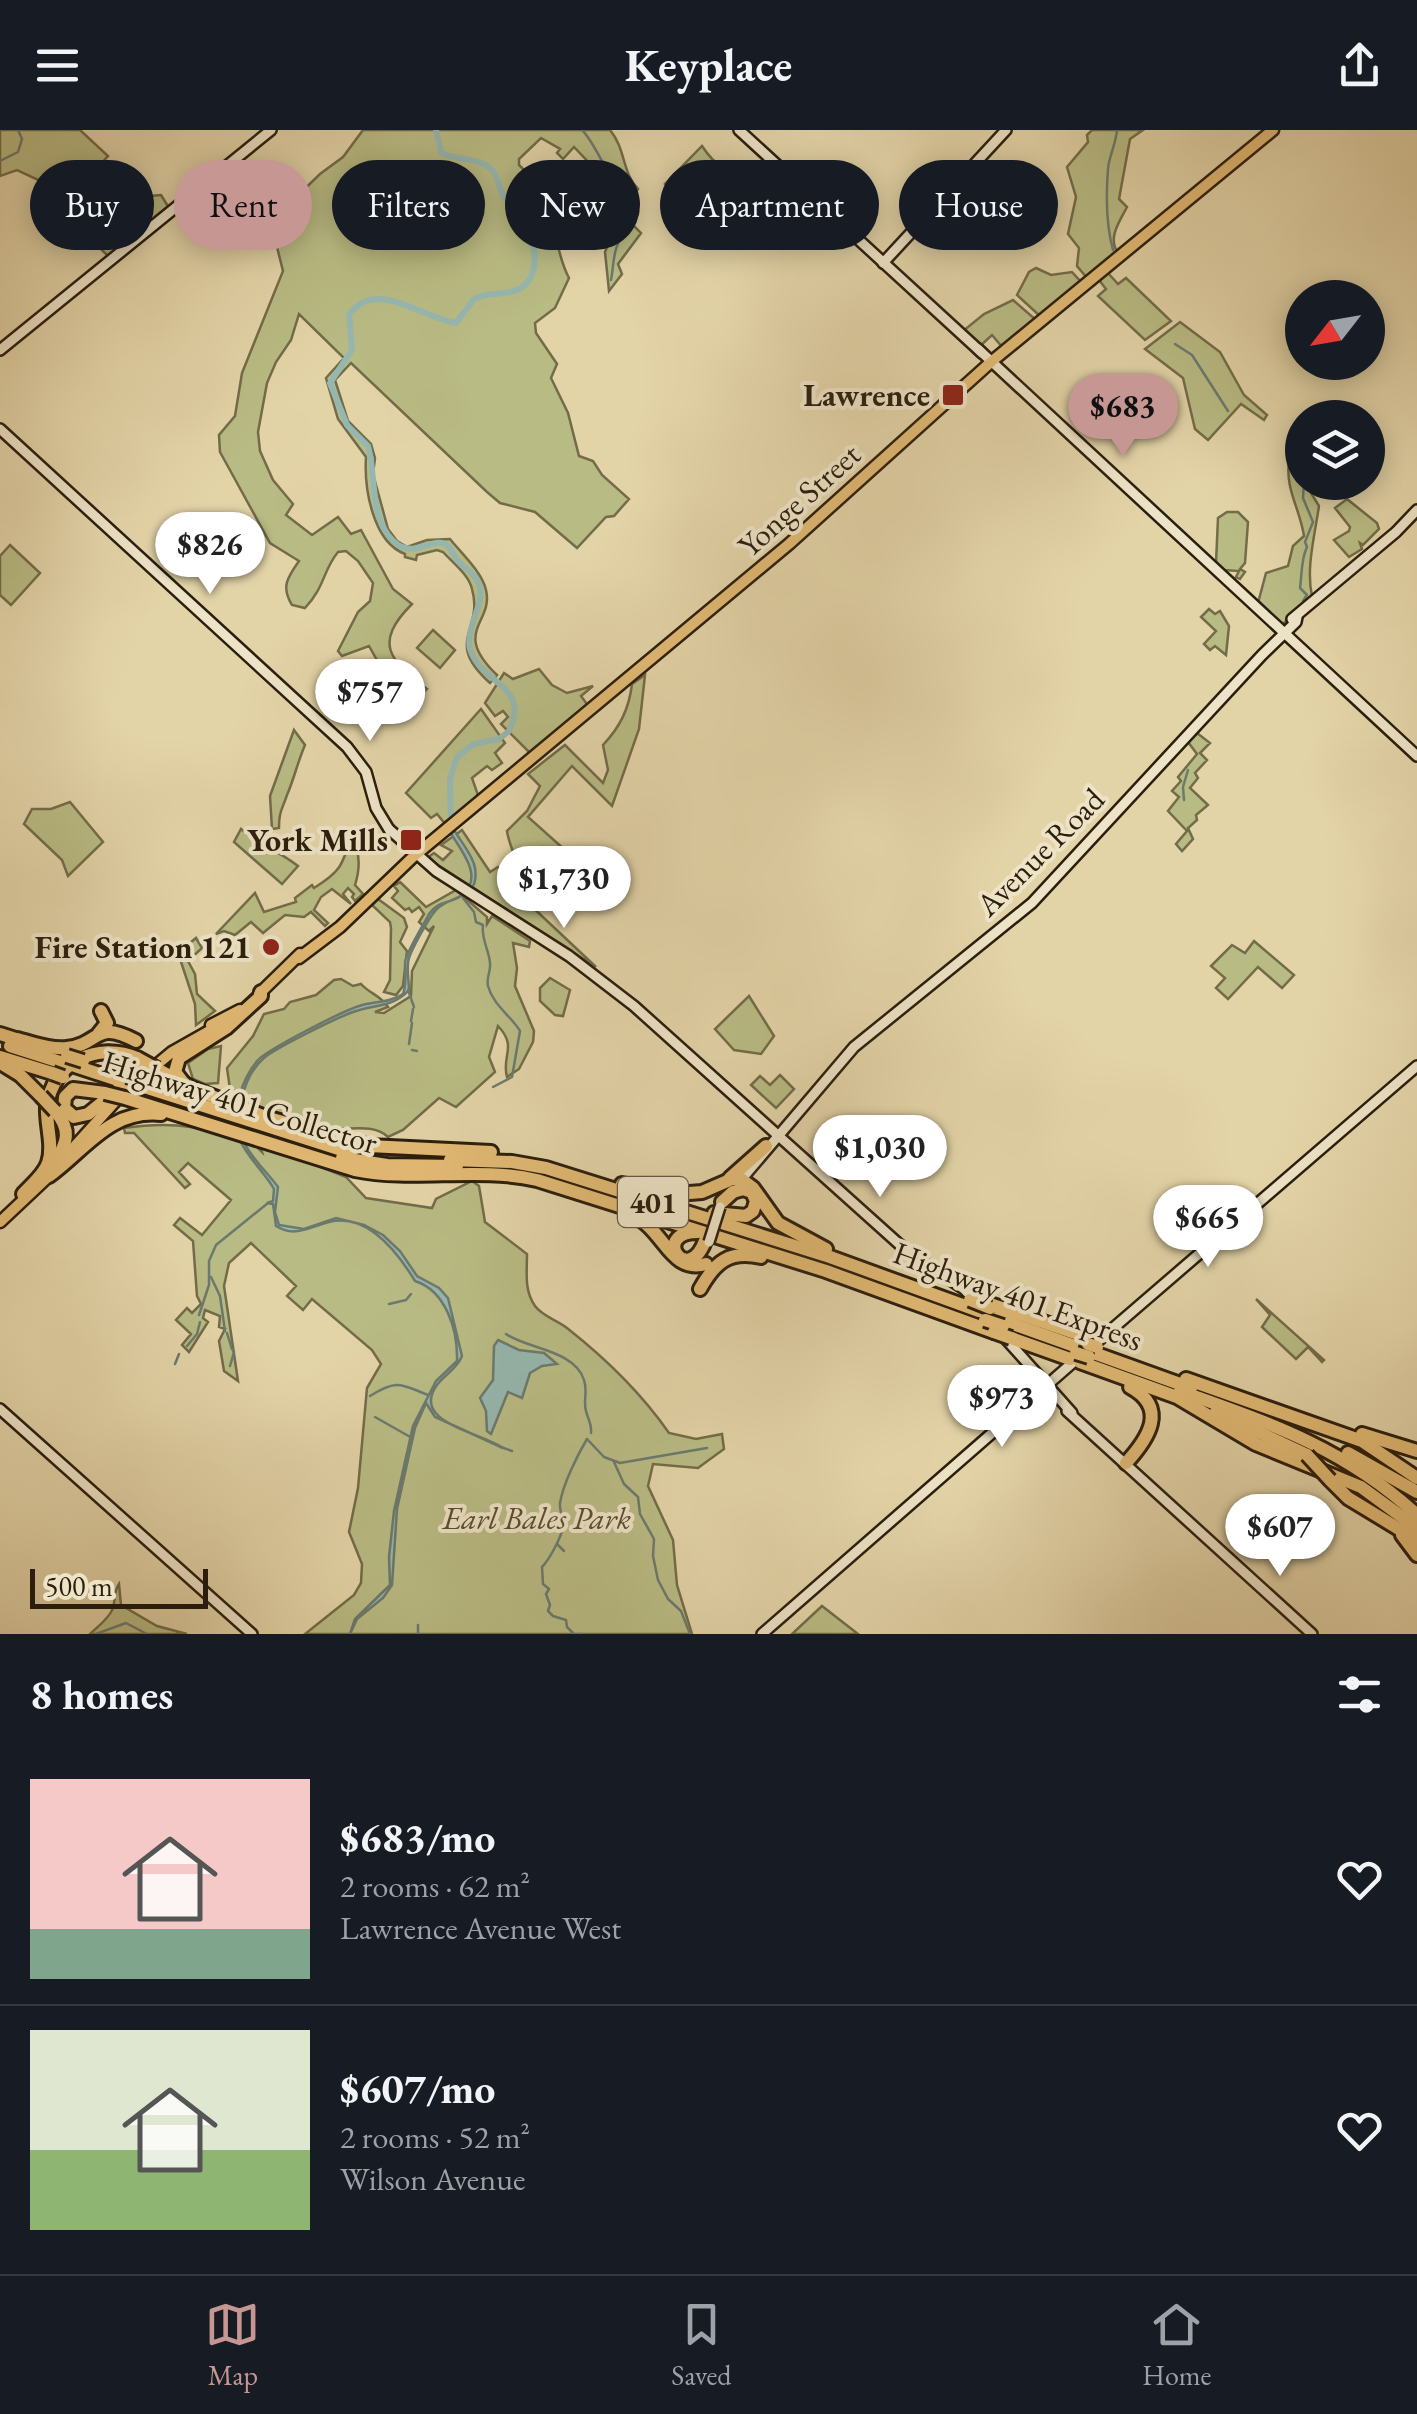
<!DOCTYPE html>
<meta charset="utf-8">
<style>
body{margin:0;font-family:"EB Garamond",serif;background:#242831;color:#f1f3f6;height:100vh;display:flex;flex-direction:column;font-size:38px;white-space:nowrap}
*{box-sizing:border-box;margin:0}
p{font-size:32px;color:#9ea1a6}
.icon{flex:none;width:55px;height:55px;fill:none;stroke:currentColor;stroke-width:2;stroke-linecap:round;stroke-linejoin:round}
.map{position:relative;height:1504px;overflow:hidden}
.panel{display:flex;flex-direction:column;background:#171b24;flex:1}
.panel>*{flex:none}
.banner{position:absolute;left:30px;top:30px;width:1358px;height:90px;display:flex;gap:20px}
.needle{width:65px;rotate:239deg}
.tools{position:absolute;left:1285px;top:150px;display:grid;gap:20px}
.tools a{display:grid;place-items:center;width:100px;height:100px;border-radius:50%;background:#171b24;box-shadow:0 5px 25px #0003;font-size:50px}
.scale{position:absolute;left:30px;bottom:25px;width:178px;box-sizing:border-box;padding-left:10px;border:5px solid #2b1e0d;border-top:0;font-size:28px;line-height:35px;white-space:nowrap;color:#2b1e0d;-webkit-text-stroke:8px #ede3c6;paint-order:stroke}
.price{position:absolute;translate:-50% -85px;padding:0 22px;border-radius:35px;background:#fff;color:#222;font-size:32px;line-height:65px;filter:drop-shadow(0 2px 5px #0008)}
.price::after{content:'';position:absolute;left:50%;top:60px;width:30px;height:22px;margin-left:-15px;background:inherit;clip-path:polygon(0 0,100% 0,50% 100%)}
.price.selected{background:#c59692;color:#111}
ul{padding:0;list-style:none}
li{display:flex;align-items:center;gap:30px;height:250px;padding:0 30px}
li+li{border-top:2px solid #363941}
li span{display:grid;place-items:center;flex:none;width:280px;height:200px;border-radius:0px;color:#555}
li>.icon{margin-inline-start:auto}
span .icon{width:120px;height:120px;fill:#fffc;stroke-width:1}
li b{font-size:42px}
h2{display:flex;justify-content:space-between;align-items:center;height:120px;padding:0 30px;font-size:42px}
.chip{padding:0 35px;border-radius:45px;background:#171b24;box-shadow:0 5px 25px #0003;font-size:35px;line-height:90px}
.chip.selected{background:#c59692;color:#111}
header{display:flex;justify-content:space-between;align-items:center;height:130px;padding:0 30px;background:#171b24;font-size:45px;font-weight:700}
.tab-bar{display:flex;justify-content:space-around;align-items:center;height:140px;border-top:2px solid #363941;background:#171b24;font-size:28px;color:#9ea1a6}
.tab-bar a{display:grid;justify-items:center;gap:5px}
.tab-bar .selected{color:#c59692}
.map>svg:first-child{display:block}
</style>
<header><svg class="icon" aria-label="menu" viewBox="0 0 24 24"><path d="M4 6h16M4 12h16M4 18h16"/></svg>Keyplace<svg class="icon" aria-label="share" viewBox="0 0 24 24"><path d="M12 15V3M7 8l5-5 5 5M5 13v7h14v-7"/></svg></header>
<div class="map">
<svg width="1417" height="1504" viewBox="0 0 1417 1504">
<rect width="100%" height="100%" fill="#e3d4a8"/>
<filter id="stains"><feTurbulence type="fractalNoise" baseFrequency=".002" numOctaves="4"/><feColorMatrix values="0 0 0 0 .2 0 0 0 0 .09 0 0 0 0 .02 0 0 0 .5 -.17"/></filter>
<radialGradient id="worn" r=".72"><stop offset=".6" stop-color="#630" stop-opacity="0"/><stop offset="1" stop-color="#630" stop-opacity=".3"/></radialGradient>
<g fill="#b9bb84" stroke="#726c48" stroke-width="2.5">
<polygon points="0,0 80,0 108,26 84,52 111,79 120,100 128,110 108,126 75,94 62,61 17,40 0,46"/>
<path d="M363 0H610C626 19 622 43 638 59L634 64 633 80 638 82 633 95 641 103 618 134 622 144 609 161 605 122 617 93 611 62 600 55 593 37 574 17 563 29 557 23 560 19 541 8 519 29V35L535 51C537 61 544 67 548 79 557 102 557 126 569 148L555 178 535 193 536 203 557 234 551 248 568 283 579 326 593 331 602 345 629 369 614 386 606 387 577 418 535 382 500 373 487 362 351 233 335 250 348 291 371 314 375 328 373 344 388 399 397 411 407 417 427 410 450 409C461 423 482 442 486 460 494 493 451 501 497 545L490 553C443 511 484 501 472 459 469 445 453 433 443 422L437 420 417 425 416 430 405 427V424C373 412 364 359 366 327L338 289 326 248 344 228 299 184 291 210 276 232 267 253 258 302 260 321 273 350 293 374 286 385 312 405 338 387 351 404 361 400 393 459 412 474C373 513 389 530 427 559L416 570 391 555 369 516 342 526 338 521 358 482 370 471 373 453 358 431 346 421 338 422C323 440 325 457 305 478L292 475C281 457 287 448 299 431L270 413 220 322 219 305 235 286 242 243 283 141 273 101 287 76 320 44 343 27Z"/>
<path d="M1092 0H1143L1130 9 1119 69 1127 77C1120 91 1107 108 1118 123L1087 148 1077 136 1079 118 1068 104 1076 67 1067 37 1088 12 1087 5Z"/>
<path d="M702 16C714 34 726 45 750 41L754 46 751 64 753 82 723 108 665 54Z"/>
<polygon points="161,65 169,78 141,98 133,84 150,66"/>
<polygon points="1036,138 1051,145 1072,142 1081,152 1041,187 1017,165 1029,142"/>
<polygon points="1108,143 1118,154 1126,148 1171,191 1145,210 1098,166 1106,159 1099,150"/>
<polygon points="1013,170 1036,190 1003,218 992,205 979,217 963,201 984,184"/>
<polygon points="1180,192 1220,222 1244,265 1267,285 1264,290 1241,274 1208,310 1195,299 1183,248 1145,219"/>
<path d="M1302 323V352L1313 353 1311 363 1319 376C1314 409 1306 439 1312 466L1283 494 1258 473 1266 443 1288 436 1293 416 1304 406C1300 379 1285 359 1289 331L1298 334Z"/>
<polygon points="1347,369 1377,393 1379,399 1363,415 1360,413 1362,419 1349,427 1334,410 1349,401 1350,397 1335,378"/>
<polygon points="1227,382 1238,382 1248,392 1245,433 1240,439 1245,442 1240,449 1236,447 1239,441 1224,440 1216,433 1218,388"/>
<polygon points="10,415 40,443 11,475 0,465 0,426"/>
<polygon points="1209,479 1215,484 1220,481 1229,496 1226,525 1215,516 1210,520 1204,514 1216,501 1201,487"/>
<polygon points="433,500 455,520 440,538 417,518"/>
<polygon points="539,539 552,555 567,563 593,556 581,566 589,577 531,624 501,594 508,587 503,581 495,586 485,573 504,543 513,549"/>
<path d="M645 545 639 599 612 676 572 636 528 687 575 729 542 717 539 719C538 734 546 745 544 759L527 772 596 837 427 728 434 723 443 730 452 721 441 715 462 700 490 742 498 737 512 747 518 744C518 729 509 716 507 701L527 681 540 656 528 644 565 615 603 653 608 640 603 615C620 597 629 579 632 554Z"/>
<polygon points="481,579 505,613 495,623 502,633 492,640 487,636 472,648 479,668 446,695 437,684 431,688 406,663"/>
<path d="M294 600 305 615C298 631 294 649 287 665 282 680 279 681 279 698L272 699 270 666Z"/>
<polygon points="1197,603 1210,613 1200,623 1207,630 1195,643 1198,648 1190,658 1208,675 1196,685 1197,690 1188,698 1193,709 1182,721 1176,714 1187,701 1168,681 1179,667 1172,661 1181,651 1178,647 1197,624 1188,612"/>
<polygon points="70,672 103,712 68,746 62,730 24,694 32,679 51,679"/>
<path d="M241 699C261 716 279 721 298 736L282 754 234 712Z"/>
<path d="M351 708C361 722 360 739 355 755L363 764 355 771 352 767 354 764 348 758 343 764 351 774 332 759 321 767 314 780 328 793 325 796 311 782 304 787 285 785 263 803 251 792 235 805 224 801 216 804 255 763 264 782 296 772 295 768 312 755 314 758C340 742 342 736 351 708Z"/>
<path d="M400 752 426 777 456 760 487 787V794L492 786 530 811 529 817 513 813 517 838 515 856 534 901 533 912 519 939 507 947C501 926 518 917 498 896L489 927 495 942 456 977 439 968 403 1000 388 1007C374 993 350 1000 331 999 322 999 313 995 305 993L296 1027 346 1047 366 1068 432 1078 436 1069 472 1051 479 1056 485 1092 527 1124C527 1143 524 1160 535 1176 542 1186 557 1190 567 1198 605 1228 642 1264 669 1303L696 1309 722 1304 724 1319 698 1338 653 1334 648 1356 673 1410 677 1455 692 1504H305L354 1465 361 1453 362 1434 349 1402 358 1358 367 1258 381 1234 372 1220 312 1169 303 1180 287 1166 296 1156 251 1113 229 1133 224 1156 238 1251 224 1241 219 1211 225 1199 219 1197 220 1186 205 1180 203 1188 208 1192 189 1222 182 1215 191 1204 176 1190 187 1178 192 1183 201 1174 197 1166 193 1111 174 1095 180 1088 202 1105 231 1070 188 1033 179 1042 190 1054 185 1058 134 1003H125L124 998C180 990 205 998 257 1017L262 1022C256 1001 254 966 230 959L227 938 253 906 264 884 284 879 290 872 316 865 334 850 341 849 353 856 361 854C370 864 380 865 388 877L375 882 384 883 411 866 412 841 434 796 429 801 419 792 424 784 419 777 412 782 409 778 405 780 392 768 398 761 394 756Z"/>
<polygon points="378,769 404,788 407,797 400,812 407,821 403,856 396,865 384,862 390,850 391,798 390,792 372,775"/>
<polygon points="196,808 202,818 188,831 195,844 197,864 215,881 196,895 195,874 178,823"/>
<polygon points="1254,811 1294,845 1282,858 1258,837 1228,869 1216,858 1225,848 1211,836 1232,815 1245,823"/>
<polygon points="550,848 570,860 563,886 555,885 540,871 540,858"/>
<polygon points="749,866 774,906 761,924 734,920 715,899"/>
<polygon points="221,916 218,953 205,954 193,949 188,933 208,919"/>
<polygon points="780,945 794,959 776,978 751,955 760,946 770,955"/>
<polygon points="1256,1169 1324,1230 1322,1232 1308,1217 1296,1229 1262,1197 1270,1185"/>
<path d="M119 1454 121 1475 157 1496 187 1504H90C97 1497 110 1488 113 1478 116 1468 113 1463 119 1454Z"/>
<polygon points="822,1476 858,1504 792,1504"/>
</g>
<g fill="#96b7af" stroke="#6b7a6e" stroke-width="2.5">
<path d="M452 696C458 709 473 724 475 738 480 771 450 764 436 780 429 787 412 819 409 828 406 836 409 851 409 860 393 878 374 874 353 882 336 888 276 918 264 928 242 947 233 989 245 1014 253 1030 268 1043 278 1057L275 1082 279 1095 304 1099 336 1088 364 1095 383 1105 400 1121 417 1146 439 1158 448 1168 462 1226C457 1239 445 1244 437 1255 410 1292 479 1302 503 1318L435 1287 426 1273 415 1298 397 1379 392 1455 383 1468 357 1489 350 1504 355 1489 390 1455 389 1427 394 1381 413 1296 436 1251 457 1231C458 1200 446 1161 415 1151 398 1123 368 1082 329 1092 309 1097 295 1108 276 1096L273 1074 267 1073 273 1071 274 1059C264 1041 247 1028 239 1008 230 984 242 948 258 930 268 919 343 881 359 876 375 871 389 873 403 864 407 853 405 845 405 833 405 824 424 794 429 784 438 770 451 774 462 765 485 747 460 719 450 702Z"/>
<polygon points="498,1210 519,1220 544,1223 557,1234 542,1236 530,1243 522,1268 508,1262 491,1304 487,1301 486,1281 480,1268 493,1250 494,1216"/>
</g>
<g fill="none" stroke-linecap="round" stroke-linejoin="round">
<g stroke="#6b7a6e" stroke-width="2.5">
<path d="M582 0C592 9 628 78 627 89 627 99 619 109 616 119 613 129 613 140 611 150"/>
<polyline points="0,31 18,22 22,9 18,0"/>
<path d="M1113 120C1106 95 1106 65 1108 39 1109 26 1116 14 1117 0"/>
<polyline points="1175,214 1192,225 1228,281"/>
<path d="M1303 471 1307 465 1300 458C1302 444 1301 429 1307 417L1305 412 1313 392 1303 368 1304 352"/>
<polyline points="1184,670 1183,657 1188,640"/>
<path d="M463 768 474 782 476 792 483 795C481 809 489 820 490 833 491 842 486 847 488 856 493 875 511 886 520 901L512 947 493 957"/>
<polyline points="408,860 414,877"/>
<polyline points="411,891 413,879"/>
<polyline points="409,914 412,893"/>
<polyline points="412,920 417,921"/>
<polyline points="211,1147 220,1166 225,1201"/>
<polyline points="389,1174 406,1170 411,1164"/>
<polyline points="199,1185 209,1155 209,1131 216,1115 268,1073"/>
<polyline points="227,1203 231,1216"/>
<path d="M506 1204C527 1219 575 1220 584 1250 588 1261 583 1271 586 1281 588 1290 592 1293 591 1303"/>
<polyline points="187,1216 197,1204 200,1192"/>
<polyline points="175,1234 179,1224"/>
<polyline points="230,1236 234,1222 231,1217"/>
<path d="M370 1266C398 1248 402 1255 428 1265"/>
<polyline points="375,1287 412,1308"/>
<polyline points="587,1309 604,1327 620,1333 707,1318"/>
<polyline points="501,1317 512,1321"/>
<polyline points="614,1332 624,1354 638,1367 640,1384 654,1409 653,1426 658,1450 668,1469 681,1481 690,1504"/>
<polyline points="557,1414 564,1421"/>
<polyline points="418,1495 418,1504"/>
<polyline points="96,1504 126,1493 147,1504"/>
<path d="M574 1504 567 1497 566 1490 553 1486 548 1481 550 1475 546 1464 549 1459 543 1454 542 1437C549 1430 561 1408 563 1397 564 1389 559 1381 560 1373 563 1354 578 1324 587 1309"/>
<polyline points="579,1504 582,1504"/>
</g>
<path stroke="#96b7af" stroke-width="6" d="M436 0 441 22C456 32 477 26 491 39 499 46 498 58 504 67 510 75 520 80 525 89 534 106 541 141 525 155 510 168 490 160 474 169L456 193C422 188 375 147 349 185L352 220 330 253 347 295 368 316C376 344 370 381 388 405 412 437 433 401 449 417 452 421 454 426 457 430 462 436 469 440 474 446 488 462 476 479 472 496 470 503 468 512 470 519 481 555 531 554 509 601L499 609 474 614 457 627 450 649 451 698"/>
<g stroke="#2b1e0d" stroke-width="14">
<g id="secondary">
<polyline points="739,0 982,223"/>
<polyline points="883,133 1006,0"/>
<polyline points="978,219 1417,626"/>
<polyline points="0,220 271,0"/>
<polyline points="0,299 347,617 366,642 376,678 390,701"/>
<polyline points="1292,489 1396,402 1417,380"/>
<polyline points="390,700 436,741 569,826 634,876 909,1123 964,1159 977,1172"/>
<polyline points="740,1051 854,917 1032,773 1262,525 1296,492 1297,487"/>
<polyline points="1005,1208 1072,1283"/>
<polyline points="1090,1218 1417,936"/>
<polyline points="0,1279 252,1504"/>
<polyline points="1067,1281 1312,1504"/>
<polyline points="762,1504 1078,1228"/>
</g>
</g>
<g stroke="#2b1e0d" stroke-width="15">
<g id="primary">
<polyline points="299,828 340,797 413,727 789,414 991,232 1273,0"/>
<polyline points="259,864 300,824"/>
<polyline points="211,895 240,880"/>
<polyline points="137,951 172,922 218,896"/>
<polyline points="65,1027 121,965"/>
<polyline points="0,1092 51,1044"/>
</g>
</g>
<g stroke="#2b1e0d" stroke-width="18">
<g id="motorway">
<polyline points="99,903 107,893 101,881"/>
<polyline points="0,904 22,911"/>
<path d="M17 909C33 913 51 920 67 918 101 914 94 889 136 911"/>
<polyline points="10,916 60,932"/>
<polyline points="0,927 52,943"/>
<polyline points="2,934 20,945 41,966"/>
<polyline points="75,936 121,951"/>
<polyline points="157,939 194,959 273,990"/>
<polyline points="138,955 351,1023"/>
<polyline points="185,955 175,942 179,928 226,898 261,866 261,862"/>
<polyline points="105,963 73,959 65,967 64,978 74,987 88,984 124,955"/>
<path d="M125 968 355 1040C415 1052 477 1036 537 1050L826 1141 994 1202"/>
<polyline points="265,987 369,1016 491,1022"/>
<polyline points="342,1028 387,1035 457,1036"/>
<polyline points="450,1030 512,1032 546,1038 830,1127 979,1181"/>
<path d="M55 1032C67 1013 72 1000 55 981"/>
<path d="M49 1046C86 1019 110 979 161 984"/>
<polyline points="730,1048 766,1016"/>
<polyline points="622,1054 677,1064 702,1062 732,1049 741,1049 753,1058 778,1093 826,1119"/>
<path d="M23 1064C31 1055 44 1045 48 1033 54 1016 46 995 47 977 52 932 98 911 137 928"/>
<polyline points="714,1083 746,1086 753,1081 756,1071 752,1062 743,1059 733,1062 722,1072"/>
<path d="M632 1085C665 1099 669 1144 706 1134"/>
<path d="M698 1102C650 1102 687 1158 705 1111"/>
<path d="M700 1159C715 1132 729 1120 761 1127"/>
<polyline points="987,1173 1084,1206 1109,1201"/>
<polyline points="996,1188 1083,1219"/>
<polyline points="1011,1208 1070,1229"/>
<polyline points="1091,1222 1191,1258"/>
<polyline points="1080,1232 1177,1267 1256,1314 1361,1357 1417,1398"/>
<polyline points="1186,1249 1362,1311 1417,1348"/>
<path d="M1180 1261C1270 1293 1346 1319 1417 1385"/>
<polyline points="1216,1282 1307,1325"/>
<polyline points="1362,1304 1417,1321"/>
<polyline points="1348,1323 1417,1362"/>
<path d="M1126 1333C1148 1309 1169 1278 1130 1257"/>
<polyline points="1330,1350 1348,1368 1417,1410"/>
<polyline points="1402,1405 1417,1425"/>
</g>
</g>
<use href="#secondary" stroke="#ede3c6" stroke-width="9"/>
<use href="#primary" stroke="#e2ba74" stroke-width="10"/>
<use href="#motorway" stroke="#e2ba74" stroke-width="12"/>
<g stroke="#2b1e0d" stroke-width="14" stroke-linecap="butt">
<polyline id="secondary-bridge" points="709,1112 720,1077"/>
</g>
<g stroke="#2b1e0d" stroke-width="18" stroke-linecap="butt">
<g id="motorway-bridge">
<polyline points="67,926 83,931"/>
<polyline points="137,928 157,939"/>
<polyline points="52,943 63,947"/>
<polyline points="127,946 145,951"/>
<polyline points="105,963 125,968"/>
<polyline points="41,966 55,981"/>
<polyline points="970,1170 990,1178"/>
<polyline points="985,1190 1003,1196"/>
<polyline points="994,1202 1011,1208"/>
<polyline points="1088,1214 1097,1217"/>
<polyline points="1076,1223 1089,1227"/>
<polyline points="1307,1325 1330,1350"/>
</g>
</g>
<use href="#secondary-bridge" stroke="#ede3c6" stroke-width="9"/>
<use href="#motorway-bridge" stroke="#e2ba74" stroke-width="12"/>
</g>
<g fill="#8f2418" stroke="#ede3c6" stroke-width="4">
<rect x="941" y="253" width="24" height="24" rx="5"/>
<rect x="399" y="698" width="24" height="24" rx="5"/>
<circle cx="271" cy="817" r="10"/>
</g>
<g text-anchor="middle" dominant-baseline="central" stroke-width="8" stroke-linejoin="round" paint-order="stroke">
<rect fill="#ede3c6" stroke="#655944" stroke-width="2.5" x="618" y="1047" width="70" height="50" rx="8"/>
<g font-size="30" font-weight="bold" fill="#2b1e0d">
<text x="653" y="1072">401</text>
</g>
<g font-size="32" font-weight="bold" fill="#2b1e0d" stroke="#ede3c6" text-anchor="end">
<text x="930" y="265">Lawrence</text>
<text x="388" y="710">York Mills</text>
<text x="251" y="817">Fire Station 121</text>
</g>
<g font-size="32" fill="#2b1e0d" stroke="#ede3c6">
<text transform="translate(799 370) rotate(-42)">Yonge Street</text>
<text transform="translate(1040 722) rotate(-45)">Avenue Road</text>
<text transform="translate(240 972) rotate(17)">Highway 401 Collector</text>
<text transform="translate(1018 1166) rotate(20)">Highway 401 Express</text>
</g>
<g font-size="32" font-style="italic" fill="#564d31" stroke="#ede3c6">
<text x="537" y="1388">Earl Bales Park</text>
</g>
</g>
<rect width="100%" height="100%" filter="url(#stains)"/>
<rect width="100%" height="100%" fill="url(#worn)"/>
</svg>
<div class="tools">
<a><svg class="needle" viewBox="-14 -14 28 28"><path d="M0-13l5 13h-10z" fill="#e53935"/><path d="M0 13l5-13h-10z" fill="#9ea1a6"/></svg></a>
<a><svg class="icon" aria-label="layers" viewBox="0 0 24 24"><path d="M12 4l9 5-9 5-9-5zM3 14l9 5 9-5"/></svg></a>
</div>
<div class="scale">500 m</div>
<b class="price selected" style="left:1123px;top:329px">$683</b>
<b class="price" style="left:210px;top:467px">$826</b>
<b class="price" style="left:370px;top:614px">$757</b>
<b class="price" style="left:564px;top:801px">$1,730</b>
<b class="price" style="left:880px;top:1070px">$1,030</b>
<b class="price" style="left:1208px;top:1140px">$665</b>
<b class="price" style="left:1002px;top:1320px">$973</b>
<b class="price" style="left:1280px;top:1449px">$607</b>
<div class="banner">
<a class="chip">Buy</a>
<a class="chip selected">Rent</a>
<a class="chip">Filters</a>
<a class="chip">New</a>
<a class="chip">Apartment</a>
<a class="chip">House</a>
</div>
</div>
<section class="panel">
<h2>8 homes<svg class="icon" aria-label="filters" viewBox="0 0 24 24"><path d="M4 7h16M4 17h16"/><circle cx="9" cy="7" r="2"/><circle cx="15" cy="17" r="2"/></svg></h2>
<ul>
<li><span style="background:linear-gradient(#f6c9c9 75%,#7fa58c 0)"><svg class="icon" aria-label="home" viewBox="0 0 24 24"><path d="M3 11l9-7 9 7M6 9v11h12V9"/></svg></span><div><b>$683/mo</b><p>2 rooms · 62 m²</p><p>Lawrence Avenue West</p></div><svg class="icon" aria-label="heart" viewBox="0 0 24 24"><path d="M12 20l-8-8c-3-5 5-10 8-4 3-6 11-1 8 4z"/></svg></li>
<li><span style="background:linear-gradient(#dfe7d0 60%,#8fb573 0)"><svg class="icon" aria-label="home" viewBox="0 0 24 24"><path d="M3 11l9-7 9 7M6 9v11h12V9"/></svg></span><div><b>$607/mo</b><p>2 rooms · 52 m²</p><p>Wilson Avenue</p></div><svg class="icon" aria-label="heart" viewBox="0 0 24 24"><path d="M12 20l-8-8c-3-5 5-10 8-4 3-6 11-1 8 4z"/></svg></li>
</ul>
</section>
<nav class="tab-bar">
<a class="selected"><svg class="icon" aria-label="map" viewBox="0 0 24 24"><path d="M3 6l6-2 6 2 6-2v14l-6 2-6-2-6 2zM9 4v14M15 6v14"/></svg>Map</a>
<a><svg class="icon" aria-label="saved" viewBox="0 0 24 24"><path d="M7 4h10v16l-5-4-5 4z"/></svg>Saved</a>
<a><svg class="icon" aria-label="home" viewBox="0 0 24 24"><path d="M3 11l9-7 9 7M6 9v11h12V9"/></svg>Home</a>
</nav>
